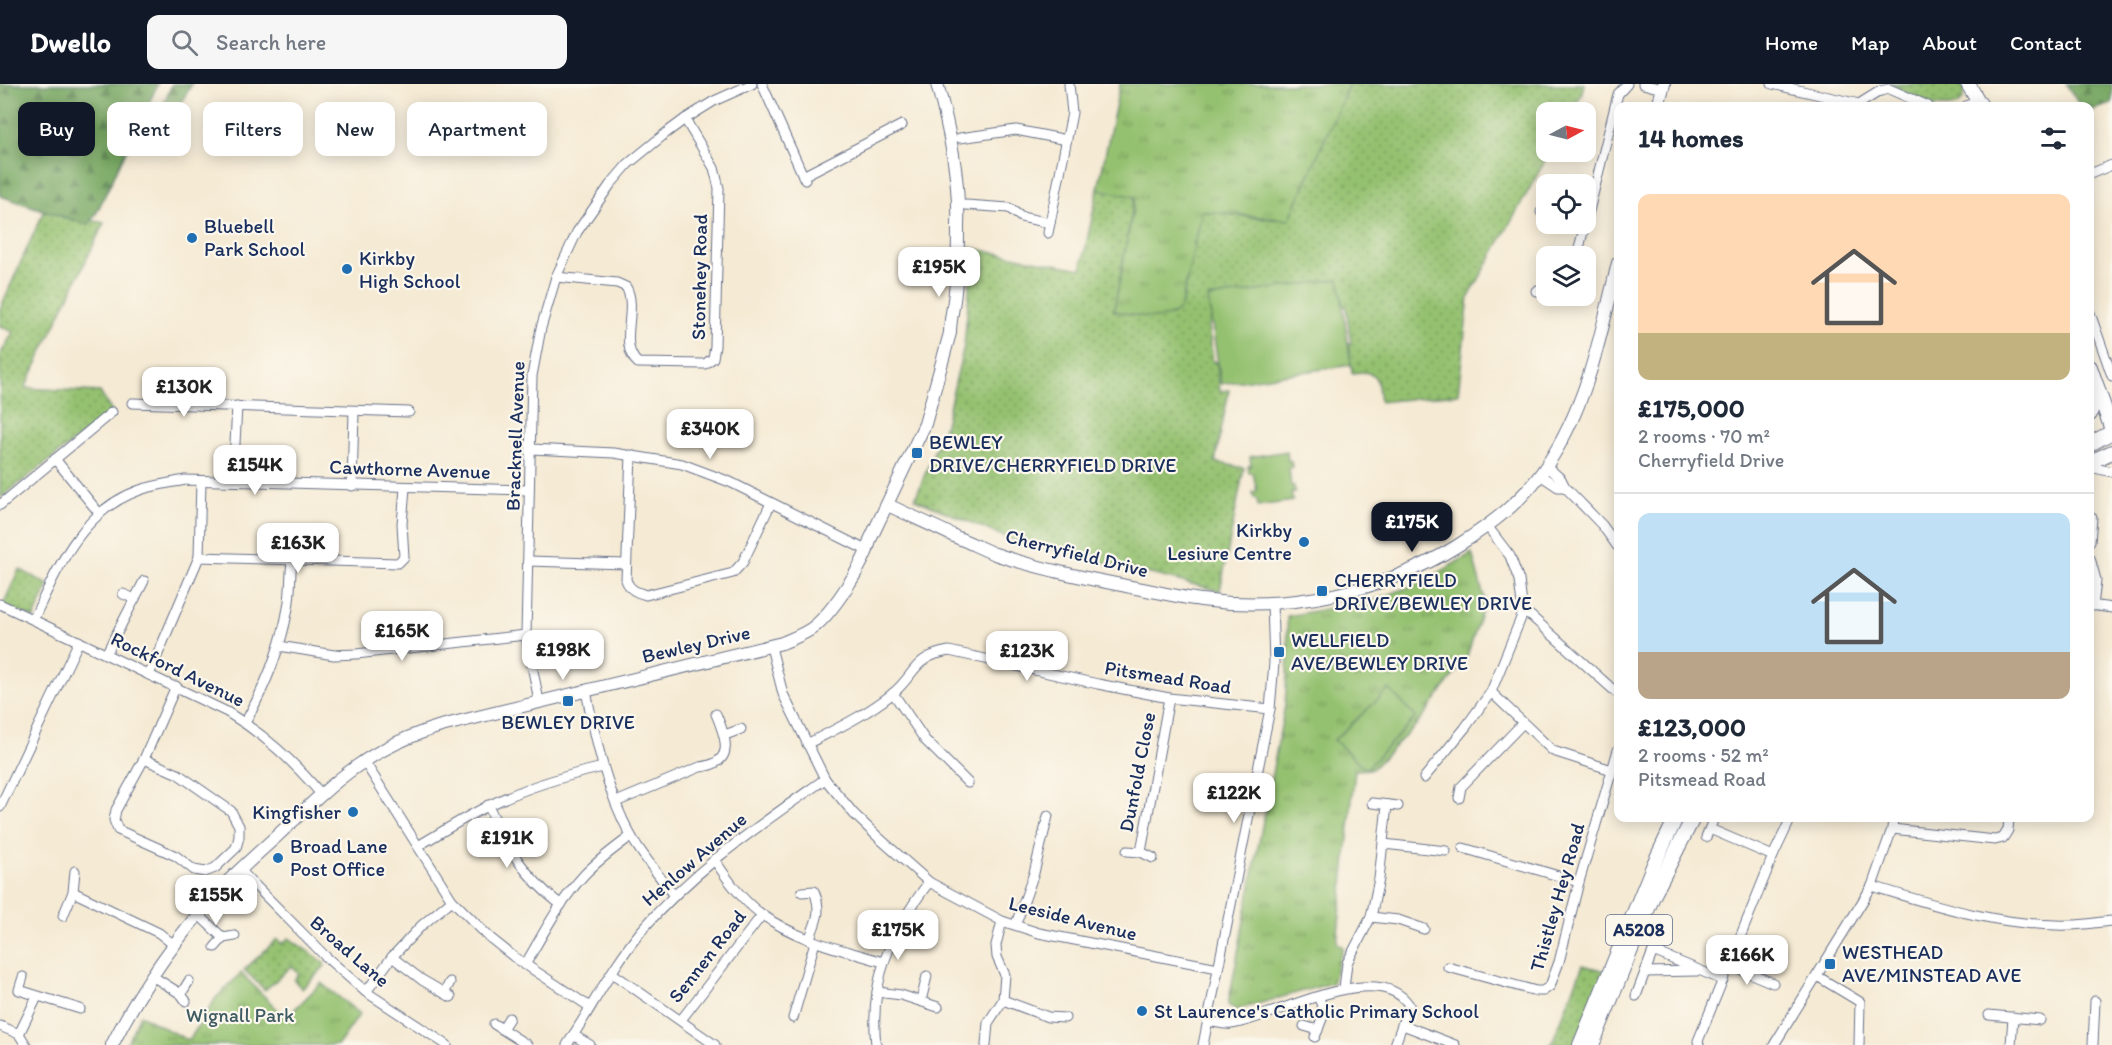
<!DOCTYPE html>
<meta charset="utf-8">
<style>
body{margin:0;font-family:Itim,sans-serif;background:#f6f6f7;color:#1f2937;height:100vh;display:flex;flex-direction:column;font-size:22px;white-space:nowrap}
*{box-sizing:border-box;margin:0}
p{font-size:20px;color:#747a83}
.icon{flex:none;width:33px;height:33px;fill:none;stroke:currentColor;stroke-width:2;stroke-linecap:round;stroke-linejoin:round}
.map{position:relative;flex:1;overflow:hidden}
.sheet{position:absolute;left:1614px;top:18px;width:480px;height:720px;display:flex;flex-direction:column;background:#fff;border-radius:12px;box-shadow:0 3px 15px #0003}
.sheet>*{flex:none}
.hud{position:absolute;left:18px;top:18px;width:570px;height:54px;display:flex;gap:12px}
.needle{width:39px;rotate:83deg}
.fabs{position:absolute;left:1536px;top:18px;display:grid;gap:12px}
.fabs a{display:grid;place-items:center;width:60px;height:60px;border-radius:12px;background:#fff;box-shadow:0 3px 15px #0003;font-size:30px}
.price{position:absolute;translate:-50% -51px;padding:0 14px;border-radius:12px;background:#fff;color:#222;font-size:20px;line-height:39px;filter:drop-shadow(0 2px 3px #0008)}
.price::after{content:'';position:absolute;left:50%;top:36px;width:18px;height:14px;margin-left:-9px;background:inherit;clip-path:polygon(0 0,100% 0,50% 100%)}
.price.on{background:#111827;color:#fff}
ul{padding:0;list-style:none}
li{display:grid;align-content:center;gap:12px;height:318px;padding:0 24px}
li+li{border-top:2px solid #e0e1e3}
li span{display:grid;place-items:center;height:186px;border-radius:12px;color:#555}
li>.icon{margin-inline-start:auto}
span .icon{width:108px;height:108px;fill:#fffc;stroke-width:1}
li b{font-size:26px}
h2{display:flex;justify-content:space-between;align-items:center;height:72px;padding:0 24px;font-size:26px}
.chip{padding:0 21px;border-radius:12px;background:#fff;box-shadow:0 3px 15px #0003;font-size:21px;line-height:54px}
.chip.on{background:#111827;color:#fff}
header{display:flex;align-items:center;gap:36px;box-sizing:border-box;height:84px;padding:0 30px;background:#111827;color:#fff}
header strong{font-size:28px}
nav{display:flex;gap:33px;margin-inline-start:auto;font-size:21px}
.search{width:420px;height:54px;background:#f6f6f7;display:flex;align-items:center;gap:15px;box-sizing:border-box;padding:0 21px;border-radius:12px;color:#747a83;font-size:22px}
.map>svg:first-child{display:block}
</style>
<header>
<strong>Dwello</strong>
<div class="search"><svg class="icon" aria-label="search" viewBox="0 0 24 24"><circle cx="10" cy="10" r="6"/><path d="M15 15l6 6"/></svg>Search here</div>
<nav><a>Home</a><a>Map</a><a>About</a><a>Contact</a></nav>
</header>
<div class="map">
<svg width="2112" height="961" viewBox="0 0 2112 961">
<defs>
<pattern id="grass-dots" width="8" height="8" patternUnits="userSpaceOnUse" patternTransform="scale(1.5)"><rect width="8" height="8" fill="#94c16f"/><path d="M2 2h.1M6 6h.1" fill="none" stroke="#789d5e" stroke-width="1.8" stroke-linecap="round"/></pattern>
<pattern id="forest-firs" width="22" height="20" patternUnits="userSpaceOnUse" patternTransform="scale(1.5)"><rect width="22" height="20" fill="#77a762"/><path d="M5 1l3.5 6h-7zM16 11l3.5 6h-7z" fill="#618854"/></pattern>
<pattern id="park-tufts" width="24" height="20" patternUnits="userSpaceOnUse" patternTransform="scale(1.5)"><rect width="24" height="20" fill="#94c16f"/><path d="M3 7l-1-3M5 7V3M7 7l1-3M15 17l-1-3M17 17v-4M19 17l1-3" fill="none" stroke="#789d5e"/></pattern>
</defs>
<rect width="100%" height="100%" fill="#fbf7ec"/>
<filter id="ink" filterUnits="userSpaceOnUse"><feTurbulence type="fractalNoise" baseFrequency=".0167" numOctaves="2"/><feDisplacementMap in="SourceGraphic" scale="12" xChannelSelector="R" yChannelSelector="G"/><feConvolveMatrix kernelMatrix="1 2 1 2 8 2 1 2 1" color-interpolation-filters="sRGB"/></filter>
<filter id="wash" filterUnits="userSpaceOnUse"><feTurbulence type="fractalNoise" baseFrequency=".008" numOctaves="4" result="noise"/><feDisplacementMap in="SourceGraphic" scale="24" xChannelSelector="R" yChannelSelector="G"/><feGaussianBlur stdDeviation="1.35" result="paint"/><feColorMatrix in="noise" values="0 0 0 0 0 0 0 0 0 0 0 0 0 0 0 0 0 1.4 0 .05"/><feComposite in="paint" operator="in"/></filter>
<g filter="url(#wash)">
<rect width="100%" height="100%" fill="#f5ead4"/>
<g fill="url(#grass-dots)" stroke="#587866" stroke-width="1.5">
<path d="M1349 0H1584L1581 12 1572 28H1546V68H1550L1469 213 1458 310 1380 318C1377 295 1379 285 1352 289L1348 260 1351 259 1346 222 1209 216 1212 240 1208 241 1213 278H1217L1220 307 1229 306 1215 378 1244 384 1220 507 1012 456 915 415 945 340 964 262 970 198V164L1081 185 1098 105 1135 112 1114 227 1181 222 1202 127 1270 135H1289Z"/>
<polygon points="1889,0 1961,0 1965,6 1963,16 1956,22 1933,22"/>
<polygon points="44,126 104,139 25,304 100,308 112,328 0,414 0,271 13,248 0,242 0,225"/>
<polygon points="19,485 49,501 34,534 3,521"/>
<polygon points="289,854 323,878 325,882 302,905 294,896 299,890 292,882 265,906 244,886 277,855 282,860"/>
<polygon points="1583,881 1609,888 1577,961 1551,961"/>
</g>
<g fill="url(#forest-firs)" stroke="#496b60" stroke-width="1.5">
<polygon points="0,0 158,0 97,128 88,141 0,112"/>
<path d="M172 0H192C183 17 176 30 157 35Z"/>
<polygon points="2066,0 2112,0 2112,20 2090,27 2090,22 2080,22"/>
</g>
<g fill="url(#park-tufts)" stroke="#587866" stroke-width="1.5">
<path d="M1120 0H1349L1289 136 1202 127 1181 222C1170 243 1132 230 1114 227L1135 113 1098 105Z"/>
<polygon points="1472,469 1485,517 1466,575 1419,638 1372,685 1355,686 1337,859 1343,863 1332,899 1236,926 1228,921 1285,621 1288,572 1287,532 1374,516 1425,497"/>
<polygon points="241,889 286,934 321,899 360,930 338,961 126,961 140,931 185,955 190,955 216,914"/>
</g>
<g fill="#94c16f" stroke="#587866" stroke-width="1.5">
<polygon points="1339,195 1351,281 1221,300 1208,214"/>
<polygon points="1287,367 1288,377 1291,377 1292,383 1289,384 1291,402 1294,402 1295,408 1291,408 1293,417 1258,422 1257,415 1254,414 1253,408 1257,407 1253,389 1249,389 1248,382 1251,382 1250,373"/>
<polygon points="1389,605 1416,633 1366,685 1334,656"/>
</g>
</g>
<g filter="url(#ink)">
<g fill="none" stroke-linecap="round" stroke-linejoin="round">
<g stroke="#677087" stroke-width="11">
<g id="street">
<polyline points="762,0 805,96"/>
<polyline points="1643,0 1662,5"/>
<polyline points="1772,0 1859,20 1880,7 1889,5 1928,22"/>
<polyline points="1966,22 1978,17"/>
<polyline points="960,54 1016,46 1067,56"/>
<polyline points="2090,90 2112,81"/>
<polyline points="803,92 902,41"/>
<polyline points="966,121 1009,124 1021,133 1050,139"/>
<polyline points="1541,128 1546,129"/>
<polyline points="1586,139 1618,10 1627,0"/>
<polyline points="1048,149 1072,29 1069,0"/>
<polyline points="1577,172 1585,140"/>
<path d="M556 193 617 199 626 203C639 225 617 261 638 279L705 280 713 274 715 262 719 104 714 84 685 35"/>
<polyline points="1536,207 1546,202"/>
<polyline points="2090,229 2112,292"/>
<polyline points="132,319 409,328"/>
<polyline points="531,365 614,369 682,380 730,398 868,467"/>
<path d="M631 371 626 496C630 506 636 508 646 511L733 489 743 478 771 419"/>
<polyline points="55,375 99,429"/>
<polyline points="1546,382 1561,395 1565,403 1602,441 1618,463"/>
<polyline points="2090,383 2112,388"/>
<polyline points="1540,391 1558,403 1565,403"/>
<polyline points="233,397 237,322"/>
<polyline points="352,402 354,327"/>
<polyline points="0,421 112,328"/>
<polyline points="2090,434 2092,434 2090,457"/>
<polyline points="199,473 398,479 404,473 402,440 405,404"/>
<polyline points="2090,474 2096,496 2093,522"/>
<polyline points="528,477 626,480"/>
<polyline points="123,510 135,515"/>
<path d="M0 520 227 628C265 651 292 676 321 710"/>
<polyline points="2090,521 2112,524"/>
<polyline points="1523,529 1531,532 1618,610"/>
<path d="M34 534C58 483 82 426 140 406 155 401 170 399 185 396L528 406"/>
<polyline points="279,562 334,571 356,570 526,551"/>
<polyline points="771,563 783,610 825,695 854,730 879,754 929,798 1002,837 1039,849 1218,884"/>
<polyline points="106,570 144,497"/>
<polyline points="149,591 199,473 201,397"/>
<path d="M586 607C596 656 606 707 631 752 643 773 660 792 674 812"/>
<polyline points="1491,608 1553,667 1612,686"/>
<polyline points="893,609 925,656 968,699"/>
<polyline points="539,617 526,551 532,292 541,244 556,193 577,148 610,101 628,80 666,49 685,35 714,17 752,0"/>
<path d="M245 639C265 603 281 565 288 524 291 509 290 492 292 477"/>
<polyline points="725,651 741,645"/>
<path d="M807 660C836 645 866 631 892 610 916 591 912 573 949 567L1098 600 1169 614 1270 625"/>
<polyline points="144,675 178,690 231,727 239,742 239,753 236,764 215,784 205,788 194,786 176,772 118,746 114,736 116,726 144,675 176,602"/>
<polyline points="364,677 452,816 489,853 514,873 590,923"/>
<polyline points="1424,694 1465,644 1491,608 1523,529 1519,496 1510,472 1488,443"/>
<polyline points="1459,714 1461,703 1523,639"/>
<path d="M616 718 700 683C736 679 726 654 716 630"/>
<polyline points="1372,719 1398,722"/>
<path d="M488 721C509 766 522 790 561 821"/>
<polyline points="0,723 79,557"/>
<polyline points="1710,745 1773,772"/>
<polyline points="1892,745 1995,756 2003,754 2008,746 2009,734"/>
<polyline points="1706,753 1714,734"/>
<polyline points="1384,760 1446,767"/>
<path d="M418 762C442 748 465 733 490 721 526 703 564 692 603 683"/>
<polyline points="1463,764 1579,798"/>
<polyline points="1127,767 1141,768 1153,774"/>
<polyline points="1141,768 1169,614"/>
<path d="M714 775C727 795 743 818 763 831 798 857 842 865 883 878"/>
<polyline points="240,786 326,873 366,908 447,961"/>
<path d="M1872 802C1937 822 2002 843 2071 841 2084 841 2098 838 2112 837"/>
<polyline points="73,808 159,849 174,861"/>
<path d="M802 808 814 807C822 828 817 835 809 856"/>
<polyline points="198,830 223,854"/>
<polyline points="63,832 73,808 75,787"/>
<polyline points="1371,833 1398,836 1424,845"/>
<polyline points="1016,840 1034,789 1048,732"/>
<polyline points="215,863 223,854 235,852"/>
<polyline points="392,873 422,896 451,913"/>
<path d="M525 881C543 850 560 817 584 791 598 776 615 764 631 752"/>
<polyline points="1730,881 1773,899"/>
<polyline points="1448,883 1536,907 1543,907 1550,902 1559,878 1579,798 1618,666"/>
<polyline points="1645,888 1697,887"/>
<polyline points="612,889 715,961"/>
<polyline points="152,892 181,910 186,917"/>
<polyline points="1817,892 1860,918 1859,961"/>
<polyline points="23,893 19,906 80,925"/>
<polyline points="1344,904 1347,879 1371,833 1379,795 1387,721"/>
<polyline points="366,908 392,873 421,842 452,816"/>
<polyline points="877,908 901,911 938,923"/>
<polyline points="444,909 450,898"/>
<polyline points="181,910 189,897"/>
<polyline points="1636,912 1653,867 1723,896"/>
<polyline points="1003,916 1048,933 1065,934"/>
<polyline points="921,917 927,892"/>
<polyline points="1989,931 2040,936"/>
<polyline points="793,934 815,858"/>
<polyline points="681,936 762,831"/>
<path d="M1208 937C1215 938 1224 941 1231 940 1275 934 1378 873 1409 921L1395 961"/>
<polyline points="494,940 527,961"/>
<polyline points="1403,941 1455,961"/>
<polyline points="0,942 19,950 26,961"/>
<polyline points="1304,942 1318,946"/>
<polyline points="502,945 509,934"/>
<polyline points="19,950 37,913"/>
<polyline points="573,951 590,961"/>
<polyline points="1315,953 1325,927 1318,913"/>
<path d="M567 961C592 923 613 881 642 846 694 785 760 741 825 695"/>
<path d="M876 961C869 895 891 849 929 798"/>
<polyline points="986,961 988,939 1003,916 1005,891 997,873 996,861 1002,837"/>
<polyline points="1203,961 1270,625 1274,579 1272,519"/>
<polyline points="1699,961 1698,957 1773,772 1791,734"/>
<polyline points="1774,961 1872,802 1892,745 1893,734"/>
<polyline points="2011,961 2013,933"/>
<polyline points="2093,961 2095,917"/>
</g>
</g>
<g stroke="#677087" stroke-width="14">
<g id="secondary">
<polyline points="1658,22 1664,0"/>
<path d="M888 421C911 432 934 442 956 453 969 458 982 465 995 470 1039 485 1086 494 1131 503 1154 507 1177 513 1201 516 1288 528 1383 508 1457 462 1492 440 1524 416 1547 381 1588 320 1601 249 1618 179"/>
<path d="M112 961C139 907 174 857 214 812 234 790 256 771 278 751 332 700 367 664 441 642L782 559C793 554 806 550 815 542 833 527 866 478 870 456L925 340 950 249C950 234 954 222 955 207 958 186 958 164 958 142 960 94 950 46 937 0"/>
</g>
</g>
<g stroke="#677087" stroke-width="16">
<g id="primary">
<polyline points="1968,0 1981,22"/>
<polyline points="2090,283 2112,346"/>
<polyline points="2090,330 2097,303"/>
<polyline points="2090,360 2112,348"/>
<polyline points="2090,378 2112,368"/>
<polyline points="1580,961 1654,780 1676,734"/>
<polyline points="1592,961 1653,812 1693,734"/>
</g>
</g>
<use href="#street" stroke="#fff" stroke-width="9"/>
<use href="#secondary" stroke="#fff" stroke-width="12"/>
<use href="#primary" stroke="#fff" stroke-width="14"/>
</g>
</g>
<g fill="#1f6fb2" stroke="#fbf7ec" stroke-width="2">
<circle cx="192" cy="154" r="6"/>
<circle cx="347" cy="185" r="6"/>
<rect x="911" y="363" width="12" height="12" rx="3"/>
<circle cx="1304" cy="458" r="6"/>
<rect x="1316" y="501" width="12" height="12" rx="3"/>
<rect x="1273" y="562" width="12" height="12" rx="3"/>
<rect x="562" y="611" width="12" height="12" rx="3"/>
<circle cx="353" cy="728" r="6"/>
<circle cx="278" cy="774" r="6"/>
<rect x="1824" y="874" width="12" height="12" rx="3"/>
<circle cx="1142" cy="927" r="6"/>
</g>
<g text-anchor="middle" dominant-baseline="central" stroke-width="4.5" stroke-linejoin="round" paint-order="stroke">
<rect fill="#fbf7ec" stroke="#5e6b89" stroke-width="1.5" x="1606" y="831" width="66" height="30" rx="4.5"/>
<g font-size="18" font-weight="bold" fill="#1b2f5e">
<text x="1639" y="846">A5208</text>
</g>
<g font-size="20" fill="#1b2f5e" stroke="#fbf7ec" text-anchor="start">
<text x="204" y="142">Bluebell<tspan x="204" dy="23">Park School</tspan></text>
<text x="359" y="174">Kirkby<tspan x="359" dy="23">High School</tspan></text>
<text x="929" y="358">BEWLEY<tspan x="929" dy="23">DRIVE/CHERRYFIELD DRIVE</tspan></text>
<text x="1292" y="446" text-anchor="end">Kirkby<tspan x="1292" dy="23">Lesiure Centre</tspan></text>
<text x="1334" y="496">CHERRYFIELD<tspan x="1334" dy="23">DRIVE/BEWLEY DRIVE</tspan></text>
<text x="1291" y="556">WELLFIELD<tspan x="1291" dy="23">AVE/BEWLEY DRIVE</tspan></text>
<text x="568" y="638" text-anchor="middle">BEWLEY DRIVE</text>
<text x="341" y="728" text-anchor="end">Kingfisher</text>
<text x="290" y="762">Broad Lane<tspan x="290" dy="23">Post Office</tspan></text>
<text x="1842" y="868">WESTHEAD<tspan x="1842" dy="23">AVE/MINSTEAD AVE</tspan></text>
<text x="1154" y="927">St Laurence's Catholic Primary School</text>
</g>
<g font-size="20" fill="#1b2f5e" stroke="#fbf7ec">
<text transform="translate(699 193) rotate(-89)">Stonehey Road</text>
<text transform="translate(515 352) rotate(-88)">Bracknell Avenue</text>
<text transform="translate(410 385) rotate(2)">Cawthorne Avenue</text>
<text transform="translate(1077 469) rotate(14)">Cherryfield Drive</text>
<text transform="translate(696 560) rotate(-13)">Bewley Drive</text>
<text transform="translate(178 585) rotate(26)">Rockford Avenue</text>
<text transform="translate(1168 593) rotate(9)">Pitsmead Road</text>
<text transform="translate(1137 688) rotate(-79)">Dunfold Close</text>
<text transform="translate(694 775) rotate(-41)">Henlow Avenue</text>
<text transform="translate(1557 813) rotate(-74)">Thistley Hey Road</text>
<text transform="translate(1073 834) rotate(14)">Leeside Avenue</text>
<text transform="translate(350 867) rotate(41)">Broad Lane</text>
<text transform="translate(707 872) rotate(-52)">Sennen Road</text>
</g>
<g font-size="20" fill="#3f5b63" stroke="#fbf7ec">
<text x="240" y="931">Wignall Park</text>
</g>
</g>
</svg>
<div class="fabs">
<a><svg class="needle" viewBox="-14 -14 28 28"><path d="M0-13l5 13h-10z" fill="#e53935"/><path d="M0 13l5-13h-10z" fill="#747a83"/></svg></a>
<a><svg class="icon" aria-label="locate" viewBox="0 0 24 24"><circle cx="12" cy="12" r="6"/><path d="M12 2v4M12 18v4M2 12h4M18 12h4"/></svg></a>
<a><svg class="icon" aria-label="layers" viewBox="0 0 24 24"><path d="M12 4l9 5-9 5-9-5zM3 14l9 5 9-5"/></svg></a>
</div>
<b class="price" style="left:939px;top:214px">£195K</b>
<b class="price" style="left:184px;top:334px">£130K</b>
<b class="price" style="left:710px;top:376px">£340K</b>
<b class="price" style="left:255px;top:412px">£154K</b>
<b class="price on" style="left:1412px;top:469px">£175K</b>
<b class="price" style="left:298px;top:490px">£163K</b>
<b class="price" style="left:402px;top:578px">£165K</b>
<b class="price" style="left:563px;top:597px">£198K</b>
<b class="price" style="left:1027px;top:598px">£123K</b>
<b class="price" style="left:1234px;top:740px">£122K</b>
<b class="price" style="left:507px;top:785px">£191K</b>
<b class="price" style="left:216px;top:842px">£155K</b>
<b class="price" style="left:898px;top:877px">£175K</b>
<b class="price" style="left:1747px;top:902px">£166K</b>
<div class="hud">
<a class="chip on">Buy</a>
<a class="chip">Rent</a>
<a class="chip">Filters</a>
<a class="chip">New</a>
<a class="chip">Apartment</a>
</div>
<section class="sheet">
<h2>14 homes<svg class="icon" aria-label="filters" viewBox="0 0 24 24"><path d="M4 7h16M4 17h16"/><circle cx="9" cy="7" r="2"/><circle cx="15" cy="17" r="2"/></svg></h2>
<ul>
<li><span style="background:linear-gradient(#ffd9b3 75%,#c2b280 0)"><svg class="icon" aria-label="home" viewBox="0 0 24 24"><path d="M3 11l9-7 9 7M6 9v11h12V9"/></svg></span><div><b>£175,000</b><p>2 rooms · 70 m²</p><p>Cherryfield Drive</p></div></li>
<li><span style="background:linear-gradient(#bfe0f5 75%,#b9a48a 0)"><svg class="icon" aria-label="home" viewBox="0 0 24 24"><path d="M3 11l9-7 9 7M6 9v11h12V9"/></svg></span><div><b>£123,000</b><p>2 rooms · 52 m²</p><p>Pitsmead Road</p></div></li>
</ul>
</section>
</div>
